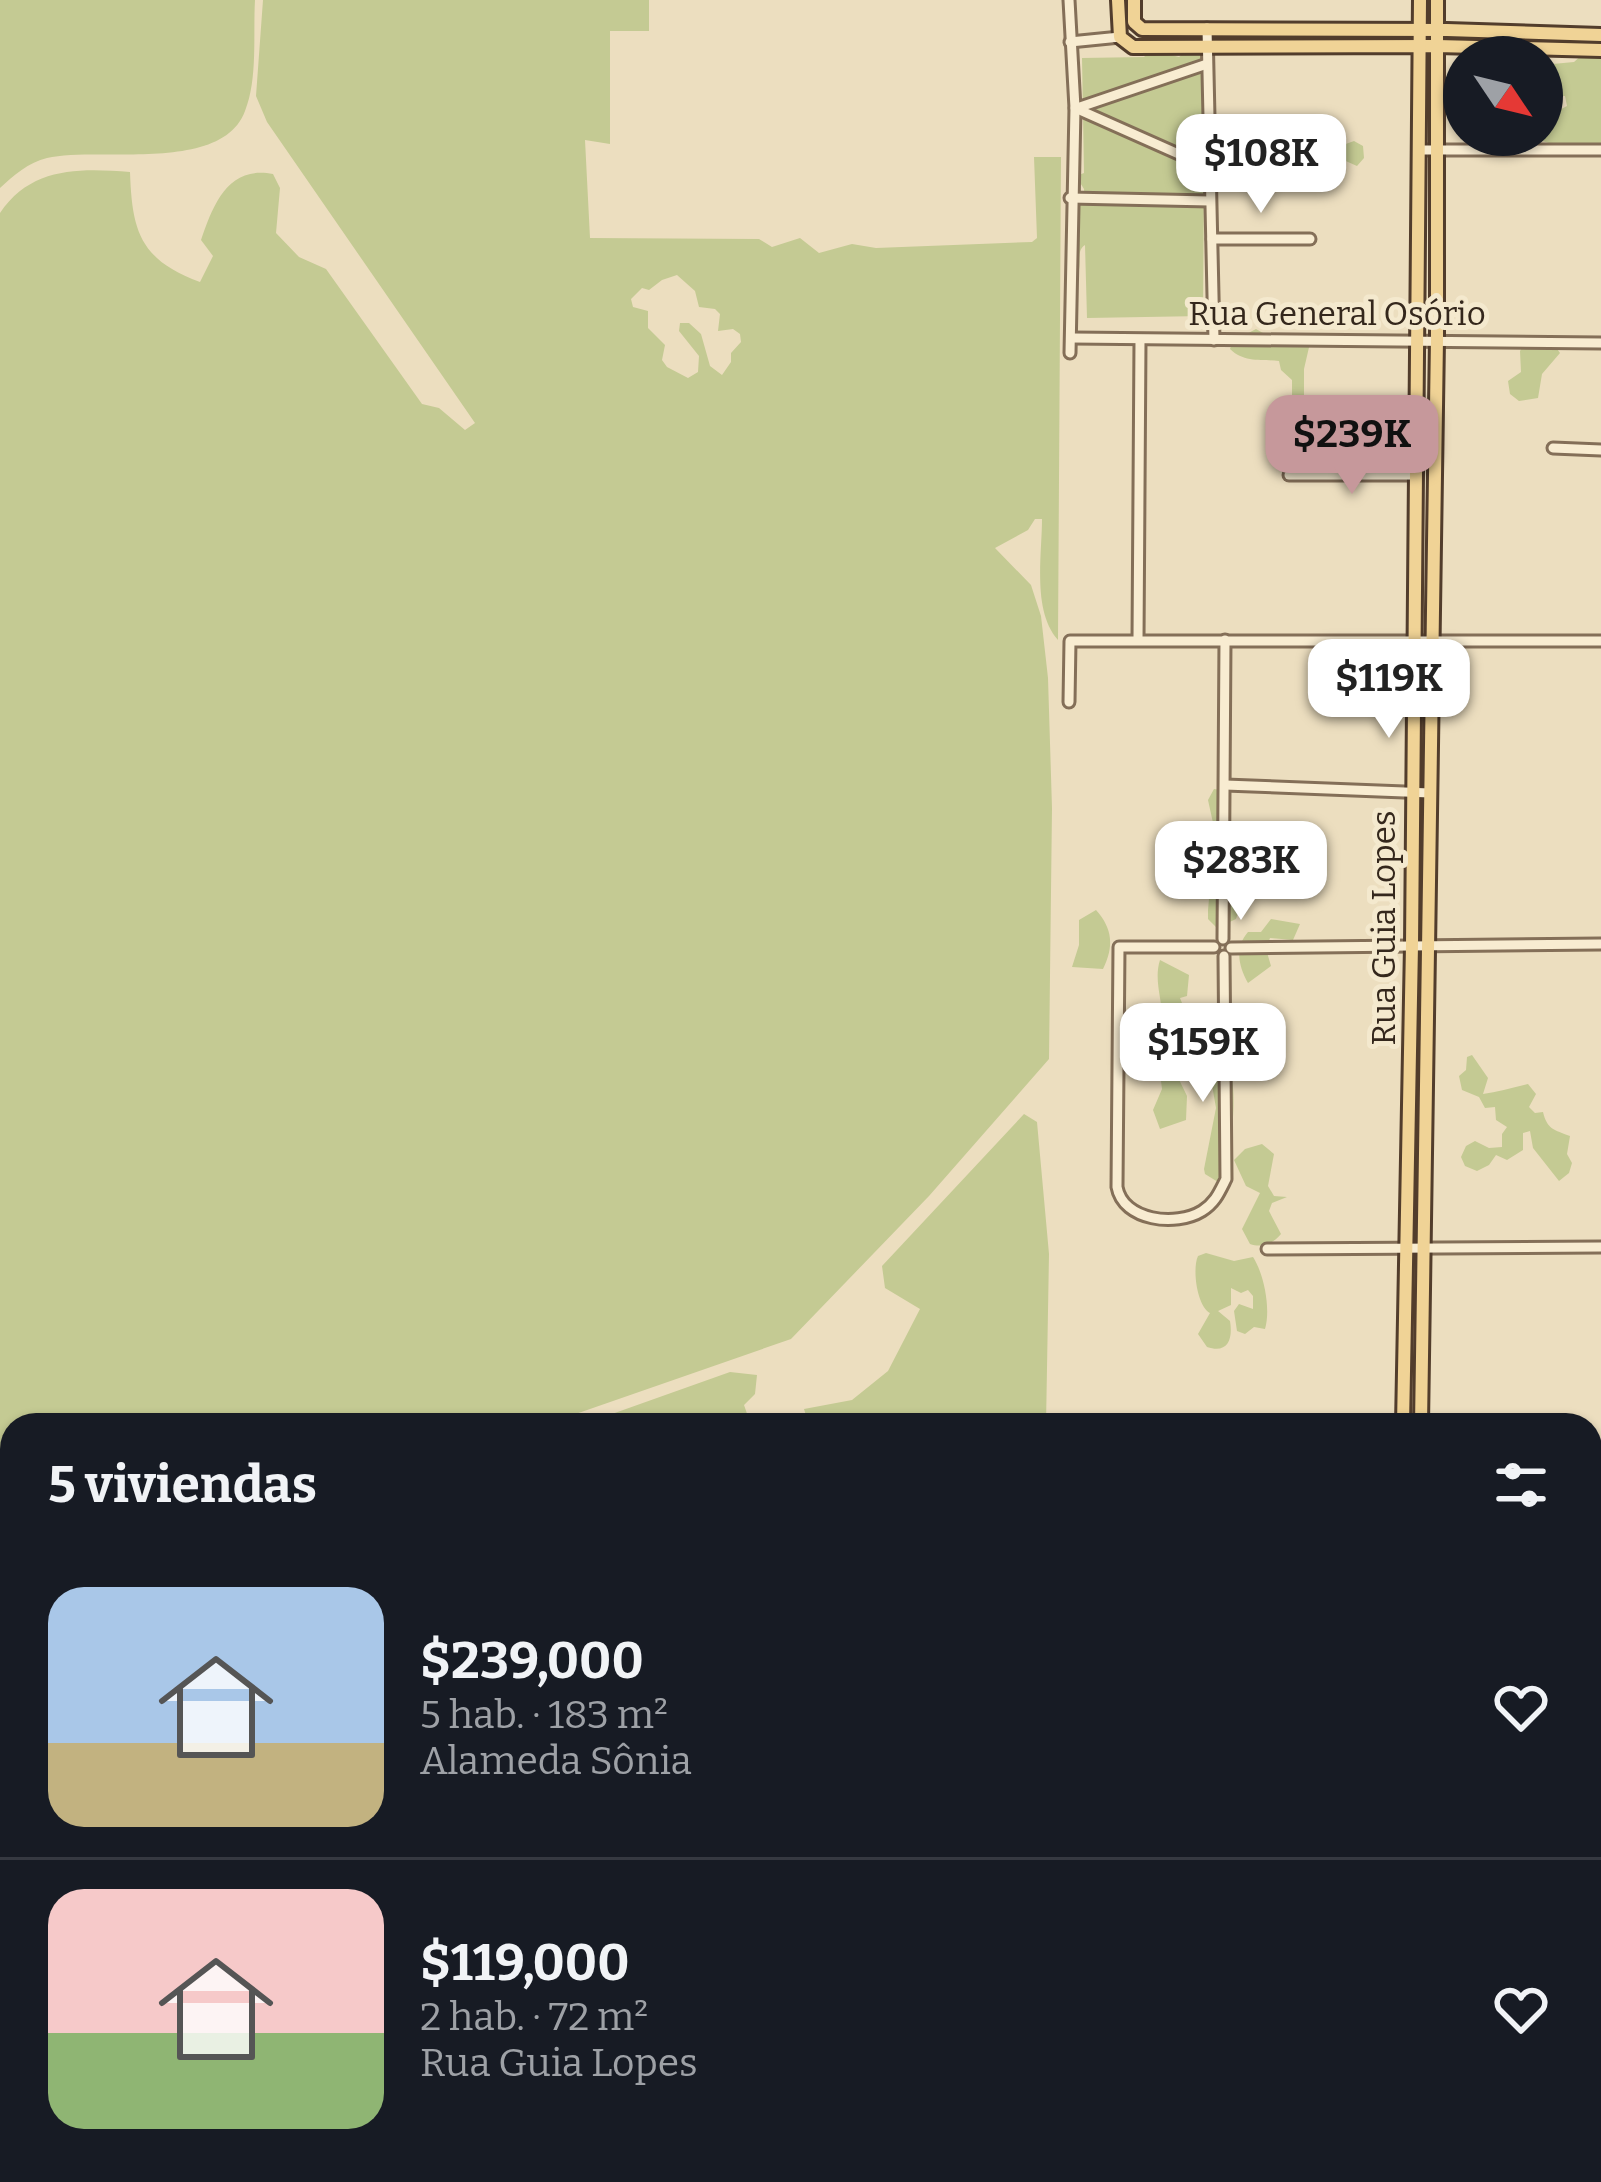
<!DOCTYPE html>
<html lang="es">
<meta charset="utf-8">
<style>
body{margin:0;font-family:Bitter,serif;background:#20242c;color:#f1f3f6;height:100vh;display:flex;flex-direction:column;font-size:45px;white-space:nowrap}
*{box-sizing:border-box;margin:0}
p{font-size:39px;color:#9ea1a6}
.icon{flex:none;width:66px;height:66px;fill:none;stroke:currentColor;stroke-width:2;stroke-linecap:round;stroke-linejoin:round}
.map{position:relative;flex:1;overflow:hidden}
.side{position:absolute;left:0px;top:1413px;width:1602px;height:771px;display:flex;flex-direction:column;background:#171b24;border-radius:36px 36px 0 0;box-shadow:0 3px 9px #0004}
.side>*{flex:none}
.needle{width:78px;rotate:125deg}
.buttons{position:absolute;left:1443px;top:36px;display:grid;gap:24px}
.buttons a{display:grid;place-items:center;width:120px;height:120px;border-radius:50%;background:#171b24;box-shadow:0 3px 9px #0004;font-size:60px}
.price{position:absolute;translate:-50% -102px;padding:0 27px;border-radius:24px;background:#fff;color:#222;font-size:39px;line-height:78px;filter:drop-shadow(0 3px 6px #0008)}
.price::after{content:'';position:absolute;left:50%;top:72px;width:36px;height:27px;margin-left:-18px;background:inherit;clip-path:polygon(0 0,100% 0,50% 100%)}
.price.on{background:#c6989b;color:#111}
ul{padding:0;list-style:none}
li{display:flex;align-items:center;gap:36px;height:300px;padding:0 48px}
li+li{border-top:3px solid #363941}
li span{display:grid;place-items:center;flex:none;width:336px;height:240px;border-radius:36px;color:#555}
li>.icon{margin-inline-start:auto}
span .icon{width:144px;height:144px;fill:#fffc;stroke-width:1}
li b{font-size:51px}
h2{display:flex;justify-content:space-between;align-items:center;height:144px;padding:0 48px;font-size:51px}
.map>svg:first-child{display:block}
</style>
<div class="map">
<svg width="1601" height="2182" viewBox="0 0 1601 2182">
<rect width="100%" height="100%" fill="#ecdebf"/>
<g fill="#c4ca93" fill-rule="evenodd">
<path d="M0 0H255C253 34 258 79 245 111 222 174 97 146 47 158 29 162 13 176 0 188Z"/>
<path d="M263 0H649V31H610V144L585 140 590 238 759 239 772 247 800 238 819 253 852 244 876 248 1032 242 1037 238 1034 157H1061L1058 640C1032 611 1042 556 1042 519H1035L1028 530 995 548 1031 585 1041 616 1048 678 1052 808 1049 1059 929 1196 791 1339 544 1425H12V1540L0 1541V213C31 167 79 168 130 172 132 231 140 260 200 282L213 256 201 240C213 205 228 165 273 174L280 188 276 233 299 257 326 269 422 404 439 408 465 430 475 423 267 122 256 96ZM677 275 695 291 699 307 715 309 720 314 718 331 733 329 740 334 741 342 731 353V362L722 375 710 366 701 334 689 323H680L679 331 699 356 698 372 688 378 667 367 662 360 665 345 648 328V311L633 307 631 299 642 288 649 290 662 280Z"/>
<path d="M1151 50 1179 57 1185 52 1204 56C1204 84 1206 109 1204 134L1209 145 1204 157 1210 159 1204 175 1203 316 1087 318 1085 245C1075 251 1083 265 1077 275L1072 272 1078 198 1085 203 1084 189 1076 176 1084 173 1082 58 1144 57Z"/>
<polygon points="1601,50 1601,150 1562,147 1539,140 1542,109 1554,113 1567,106 1565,96 1555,96 1551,89 1542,86 1542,65 1574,62 1584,53"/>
<polygon points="1326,124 1336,130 1332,149 1354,141 1363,146 1364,158 1357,166 1339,158 1325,176 1318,172 1321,159 1309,163 1303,158 1311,149 1316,130"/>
<path d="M1256 329 1275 340 1310 343 1304 369V410L1299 413 1292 407V380L1281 370 1279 361C1262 359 1244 363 1230 349L1233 341Z"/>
<polygon points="1524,345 1555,346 1560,353 1542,374 1538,398 1519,401 1510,394 1508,381 1521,372 1520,351"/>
<path d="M1214 789 1226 791 1230 798C1223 826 1223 862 1232 889L1246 867 1248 882 1236 919 1217 928 1208 919V910L1215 832 1208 800Z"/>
<path d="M1096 910C1113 929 1114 947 1103 969L1072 967 1079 945V920Z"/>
<path d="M1271 919 1300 924 1293 940 1270 938 1266 949 1271 966 1248 983C1239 967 1234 948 1248 932H1261Z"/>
<path d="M1160 960 1189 975 1187 996 1180 998 1188 1018 1169 1035 1162 1026C1164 1002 1153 982 1160 960Z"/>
<path d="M1212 1040C1247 1066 1230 1140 1226 1179L1218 1182 1205 1174 1204 1169 1216 1108 1205 1044Z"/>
<path d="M1472 1055 1488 1078 1483 1094C1497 1092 1512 1088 1528 1084L1536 1094 1529 1107 1535 1113 1543 1112C1547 1129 1554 1130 1570 1136L1567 1154 1572 1163 1569 1173 1559 1181 1533 1148 1530 1131 1523 1133V1150L1507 1160 1496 1155 1489 1165 1477 1171 1465 1166 1461 1157 1466 1146 1475 1141 1489 1148 1502 1147V1134L1507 1127 1496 1120 1495 1107 1485 1108 1479 1097 1462 1090 1459 1076 1466 1070 1467 1057Z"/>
<polygon points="1169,1059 1187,1096 1186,1120 1160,1129 1153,1110 1162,1089 1159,1065"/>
<polygon points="1024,1114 1037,1122 1049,1254 1046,1425 809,1425 804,1409 852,1400 888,1371 920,1309 885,1288 882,1266"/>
<path d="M1262 1144 1274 1154 1268 1186 1274 1196 1287 1197 1272 1203 1269 1211 1281 1234C1273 1244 1262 1248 1250 1244L1242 1229 1260 1193 1246 1186 1234 1160 1245 1149Z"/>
<path d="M1206 1253 1234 1261 1253 1257C1264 1274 1271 1309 1265 1329L1254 1327 1245 1334 1237 1331 1234 1311 1239 1304 1253 1309V1296L1248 1290 1241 1293 1231 1288V1305L1218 1311 1230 1321C1233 1339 1228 1354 1207 1347L1198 1334 1210 1313C1197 1306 1192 1269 1198 1256Z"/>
<polygon points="730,1372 757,1375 755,1394 744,1405 751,1425 581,1425"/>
<polygon points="0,1554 12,1555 12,2172 1021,2172 1048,2182 0,2182"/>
<polygon points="1116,2172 1268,2172 1268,2178 1337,2182 1119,2182"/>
</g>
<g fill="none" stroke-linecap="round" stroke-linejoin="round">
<g stroke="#846f58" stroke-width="15">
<g id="minor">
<polyline points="1069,0 1075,108 1070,353"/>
<polyline points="1207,28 1214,340"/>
<polyline points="1070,42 1120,37"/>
<polyline points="1080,107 1207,64"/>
<polyline points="1075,108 1210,168"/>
<polyline points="1210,150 1307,151"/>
<polyline points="1418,150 1601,150"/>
<polyline points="1070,198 1210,201"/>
<polyline points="1212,239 1310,239"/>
<polyline points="1072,338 1601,343"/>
<polyline points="1553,448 1601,450"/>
<polyline points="1289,475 1416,475"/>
<polyline points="1138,640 1140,341"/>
<polyline points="1069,702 1070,641 1601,641"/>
<polyline points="1225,785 1430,793"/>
<polyline points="1223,939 1225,640"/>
<path d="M1214 947H1119L1117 1187C1123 1221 1176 1227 1202 1211 1215 1203 1219 1193 1226 1179L1224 956"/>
<polyline points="1231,948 1601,944"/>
<polyline points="1267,1249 1601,1247"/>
<polyline points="1590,1554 1601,1555"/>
<polyline points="1590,1839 1601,1839"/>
<polyline points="1590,1858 1601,1858"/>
<polyline points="1409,2172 1601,2173"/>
</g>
</g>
<g stroke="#523d2c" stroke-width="18">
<g id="major">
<polyline points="1118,0 1120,37 1133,47 1437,46 1601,50"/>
<polyline points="1134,0 1134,22 1142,29 1447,30 1601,35"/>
<polyline points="1403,1425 1412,945 1420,0"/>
<polyline points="1421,1425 1437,339 1437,0"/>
<polyline points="1397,2172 1397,2182"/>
</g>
</g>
<use href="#minor" stroke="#f8ecd1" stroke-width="9"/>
<use href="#major" stroke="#f0d396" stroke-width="12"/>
</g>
<g text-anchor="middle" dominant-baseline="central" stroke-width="10" stroke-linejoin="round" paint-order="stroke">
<g font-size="33" fill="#34271c" stroke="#f4e9ce">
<text x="1337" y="314">Rua General Osório</text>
<text transform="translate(1384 928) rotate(-90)">Rua Guia Lopes</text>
</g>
</g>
</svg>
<div class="buttons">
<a><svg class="needle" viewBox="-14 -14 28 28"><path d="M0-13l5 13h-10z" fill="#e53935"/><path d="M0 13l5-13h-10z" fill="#9ea1a6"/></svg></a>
</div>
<b class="price" style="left:1261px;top:216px">$108K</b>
<b class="price on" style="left:1352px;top:497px">$239K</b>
<b class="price" style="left:1389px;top:741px">$119K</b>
<b class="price" style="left:1241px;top:923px">$283K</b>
<b class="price" style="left:1203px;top:1105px">$159K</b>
<section class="side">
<h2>5 viviendas<svg class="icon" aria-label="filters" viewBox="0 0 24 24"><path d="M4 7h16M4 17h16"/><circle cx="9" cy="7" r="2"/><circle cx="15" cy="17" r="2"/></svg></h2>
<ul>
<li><span style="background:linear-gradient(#a9c7e8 65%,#c2b280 0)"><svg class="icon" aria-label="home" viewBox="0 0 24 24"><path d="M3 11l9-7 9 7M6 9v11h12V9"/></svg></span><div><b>$239,000</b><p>5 hab. · 183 m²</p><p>Alameda Sônia</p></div><svg class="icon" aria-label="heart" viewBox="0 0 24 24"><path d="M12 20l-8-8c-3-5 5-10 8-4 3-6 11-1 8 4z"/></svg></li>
<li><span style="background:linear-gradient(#f6c9c9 60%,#8fb573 0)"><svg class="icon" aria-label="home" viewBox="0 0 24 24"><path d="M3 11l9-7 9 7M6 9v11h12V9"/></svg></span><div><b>$119,000</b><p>2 hab. · 72 m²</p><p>Rua Guia Lopes</p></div><svg class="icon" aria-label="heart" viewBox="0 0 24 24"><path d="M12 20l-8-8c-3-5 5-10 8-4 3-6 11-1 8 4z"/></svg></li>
</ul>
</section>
</div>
